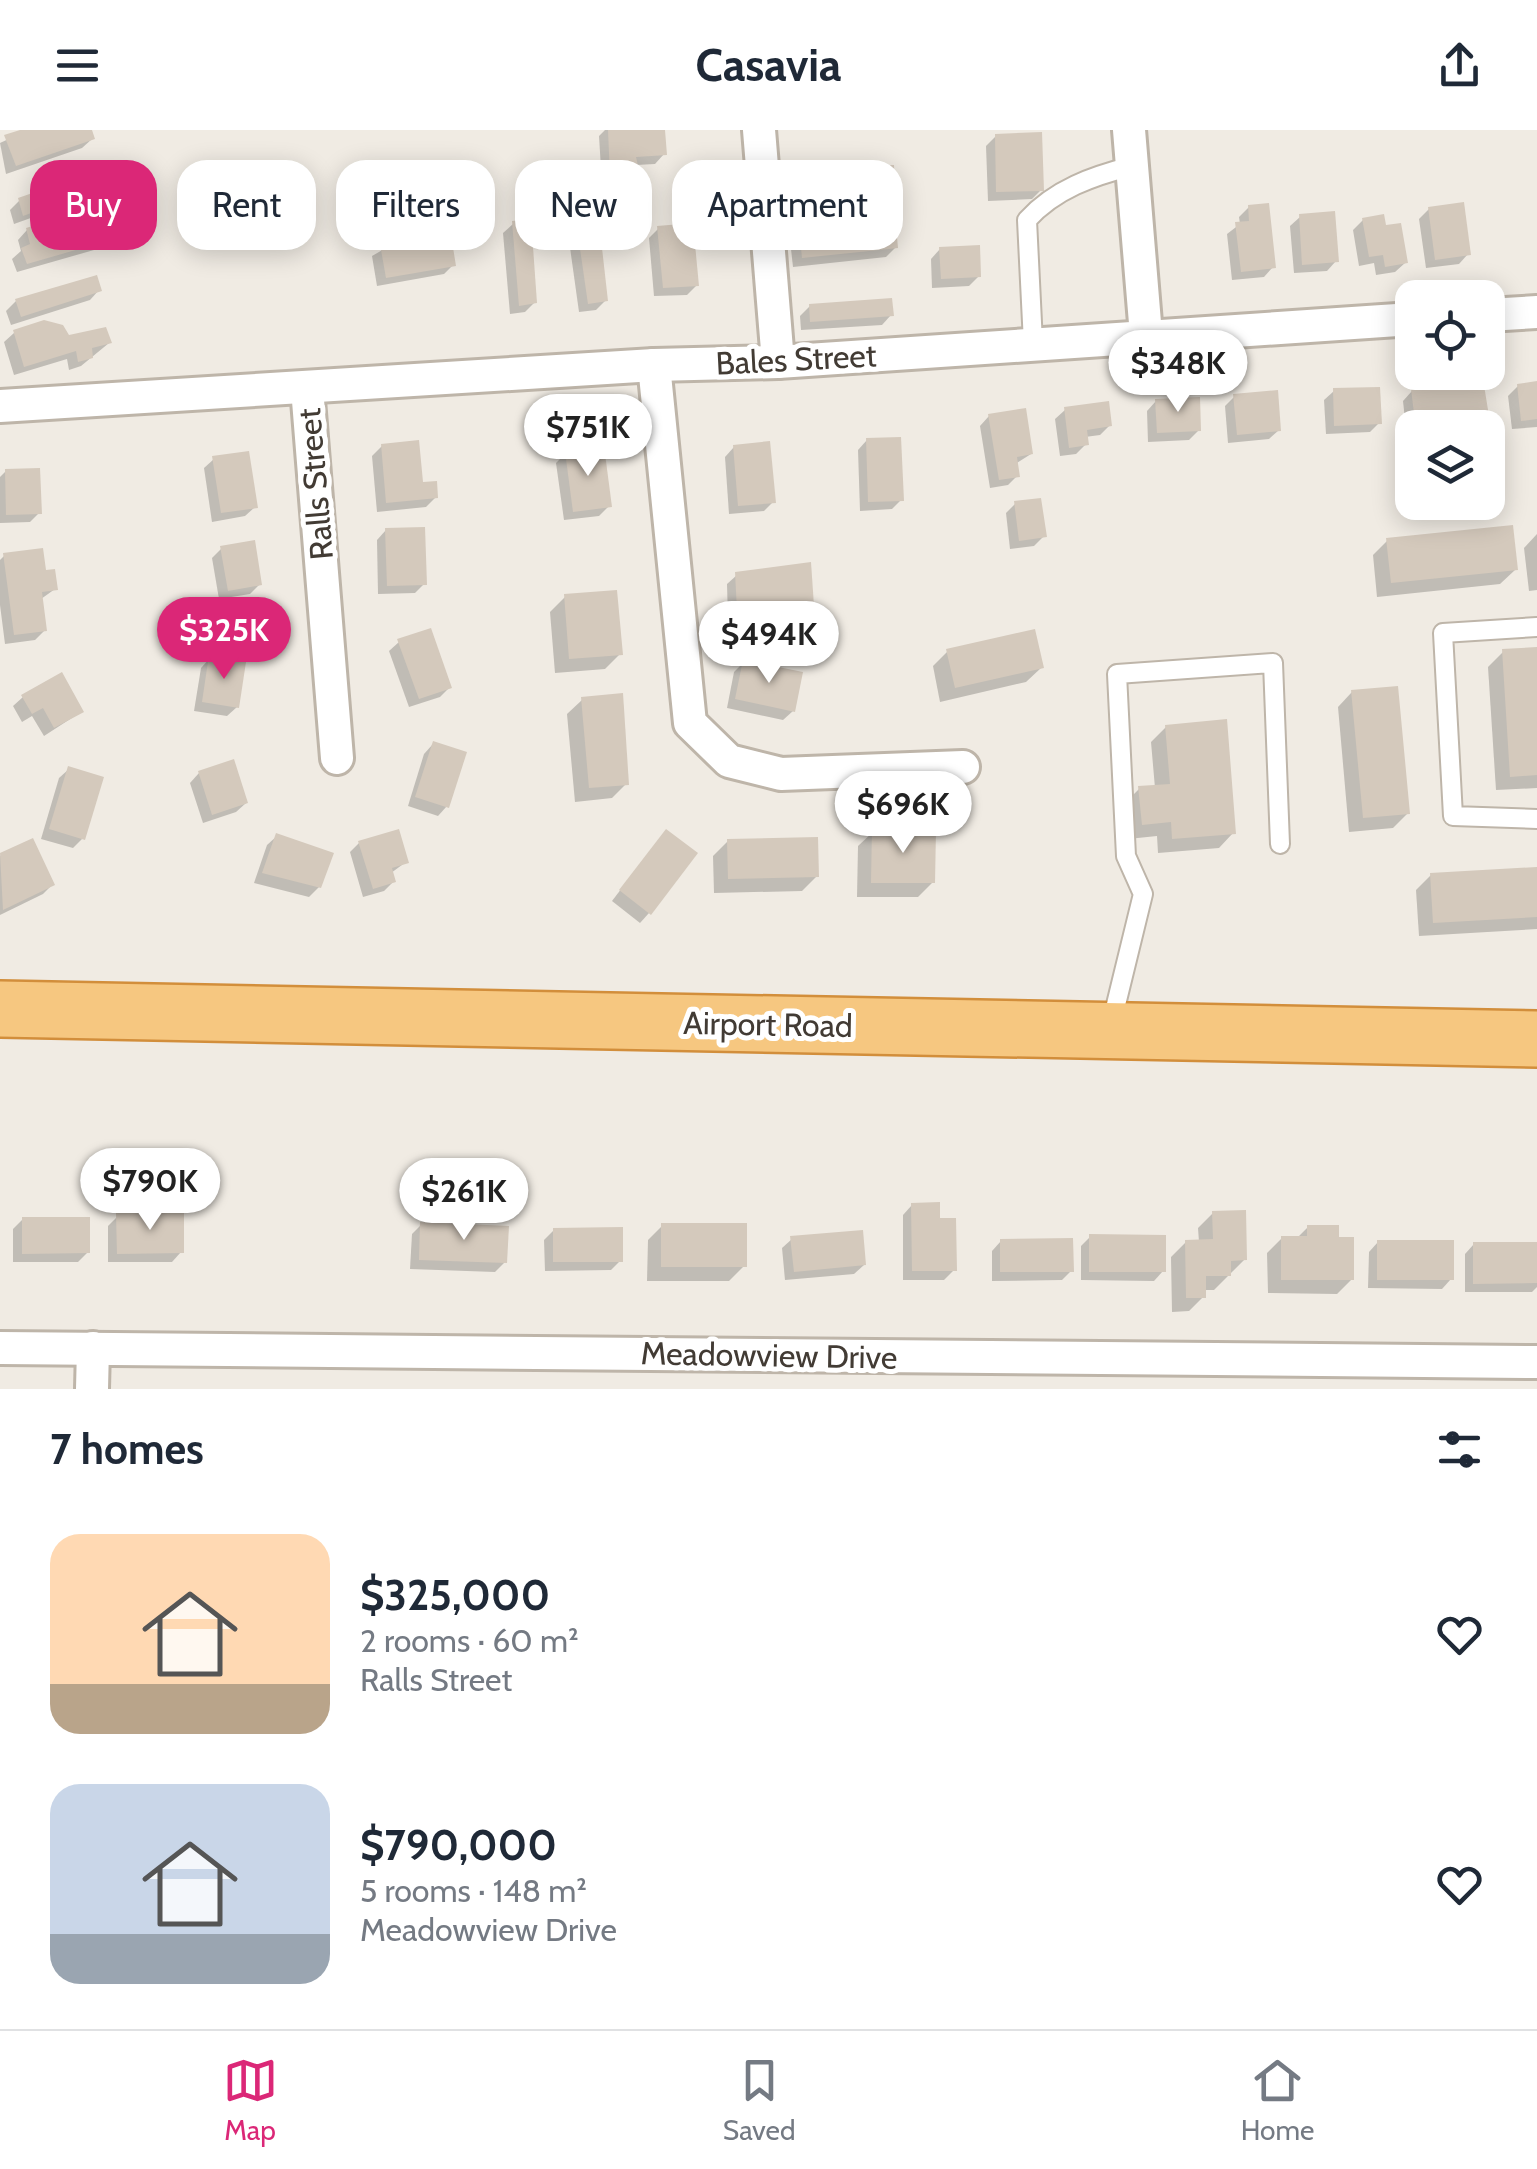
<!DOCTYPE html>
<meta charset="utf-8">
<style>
body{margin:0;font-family:Cabin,sans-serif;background:#f2f2f3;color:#1f2937;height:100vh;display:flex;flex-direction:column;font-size:38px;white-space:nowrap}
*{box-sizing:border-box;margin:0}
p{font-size:32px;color:#747a83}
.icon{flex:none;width:55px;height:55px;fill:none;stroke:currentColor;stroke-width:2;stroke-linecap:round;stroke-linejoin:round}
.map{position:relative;height:1259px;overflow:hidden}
.details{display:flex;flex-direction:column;background:#fff;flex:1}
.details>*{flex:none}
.top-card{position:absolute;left:30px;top:30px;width:1000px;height:90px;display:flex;gap:20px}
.tools{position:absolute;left:1395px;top:150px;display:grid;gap:20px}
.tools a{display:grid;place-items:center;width:110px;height:110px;border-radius:20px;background:#fff;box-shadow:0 5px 25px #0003;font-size:50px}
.price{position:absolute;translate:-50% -85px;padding:0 22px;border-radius:35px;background:#fff;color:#222;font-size:32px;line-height:65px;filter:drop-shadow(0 2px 5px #0008)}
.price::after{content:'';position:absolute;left:50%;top:60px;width:30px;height:22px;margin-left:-15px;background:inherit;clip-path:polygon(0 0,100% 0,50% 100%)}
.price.active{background:#db2777;color:#fff}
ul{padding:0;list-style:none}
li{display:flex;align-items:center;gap:30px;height:250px;padding:0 50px}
li span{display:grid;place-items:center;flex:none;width:280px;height:200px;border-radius:30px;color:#555}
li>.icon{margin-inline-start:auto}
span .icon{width:120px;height:120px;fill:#fffc;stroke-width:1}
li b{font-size:42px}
h2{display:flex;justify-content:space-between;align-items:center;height:120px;padding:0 50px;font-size:42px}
.chip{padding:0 35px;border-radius:30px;background:#fff;box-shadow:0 5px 25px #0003;font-size:35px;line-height:90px}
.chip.active{background:#db2777;color:#fff}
header{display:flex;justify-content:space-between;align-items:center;height:130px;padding:0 50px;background:#fff;font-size:45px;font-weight:700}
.tab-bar{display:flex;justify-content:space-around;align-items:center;height:140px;border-top:2px solid #e0e1e3;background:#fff;font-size:28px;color:#747a83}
.tab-bar a{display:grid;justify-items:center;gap:5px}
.tab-bar .active{color:#db2777}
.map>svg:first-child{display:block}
</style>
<header><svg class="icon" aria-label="menu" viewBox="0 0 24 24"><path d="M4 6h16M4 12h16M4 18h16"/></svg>Casavia<svg class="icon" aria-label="share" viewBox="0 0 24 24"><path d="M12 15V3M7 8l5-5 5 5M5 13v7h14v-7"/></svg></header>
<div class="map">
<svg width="1537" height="1259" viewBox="0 0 1537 1259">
<rect width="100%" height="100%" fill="#f0ebe3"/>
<g fill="#0003">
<polygon points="28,0 89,0 92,9 82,18 6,44 0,13"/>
<polygon points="605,0 662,0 664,24 655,34 636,35 637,43 628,52 602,55 599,6"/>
<polygon points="996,6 1041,60 1032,69 988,71 986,16"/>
<polygon points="799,40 893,55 883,65 790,67 790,49"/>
<polygon points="101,56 92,66 14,94 10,80 20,70"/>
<polygon points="1249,77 1273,137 1264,147 1232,150 1227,104 1240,94 1239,87"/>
<polygon points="576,79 606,170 596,180 579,182 566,89"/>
<polygon points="1429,79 1468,124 1459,134 1426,138 1419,89"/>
<polygon points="1300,87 1336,131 1327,141 1294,143 1290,96"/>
<polygon points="1363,90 1405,133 1395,142 1376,145 1374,133 1359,136 1353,100"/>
<polygon points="513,94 535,172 525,182 510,184 503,103"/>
<polygon points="658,99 697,155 687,165 654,166 649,108"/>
<polygon points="27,100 65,108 104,110 94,120 17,142 12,129 21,121 18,110"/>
<polygon points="400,100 425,112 453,135 444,144 377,156 372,126 391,115"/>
<polygon points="801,109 896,117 886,127 793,137 791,119"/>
<polygon points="940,119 979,146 969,156 932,158 931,129"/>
<polygon points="99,160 90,170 11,195 6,181 16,171"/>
<polygon points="810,176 891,185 882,195 801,200 800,186"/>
<polygon points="14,203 67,208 109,213 81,236 69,240 67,229 14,245 4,212"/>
<polygon points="1537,254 1537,297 1512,299 1508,266 1518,256"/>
<polygon points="1334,261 1379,293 1370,302 1326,304 1324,270"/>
<polygon points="1412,261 1486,285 1467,298 1406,299 1403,271"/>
<polygon points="1234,267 1279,300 1269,309 1228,313 1225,276"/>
<polygon points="1156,271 1199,300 1189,310 1148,312 1147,281"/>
<polygon points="1065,280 1110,295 1100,305 1085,307 1086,314 1076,324 1060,326 1055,289"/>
<polygon points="989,286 1031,324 1015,334 1017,346 1008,355 990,358 980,296"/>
<polygon points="867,310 901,370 892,379 860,381 858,320"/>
<polygon points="382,316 436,367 426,377 377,382 372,326"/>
<polygon points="734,317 773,372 764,381 729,384 725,327"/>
<polygon points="566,323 609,376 599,386 564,390 556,333"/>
<polygon points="214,329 255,377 245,386 212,392 204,338"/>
<polygon points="6,341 39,383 30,392 0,393 0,347"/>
<polygon points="1015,374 1044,406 1034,416 1010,419 1006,383"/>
<polygon points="386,400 424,454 415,463 378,464 377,410"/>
<polygon points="1537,404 1537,460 1529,461 1524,418"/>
<polygon points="1388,410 1515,440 1500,454 1377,467 1373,425"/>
<polygon points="222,418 260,454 250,464 219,469 212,428"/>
<polygon points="4,426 44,443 55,459 41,469 45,500 35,510 5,514 0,475 0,430"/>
<polygon points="737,445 811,475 801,485 728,489 727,454"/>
<polygon points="565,467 620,524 605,539 555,543 550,482"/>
<polygon points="399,512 450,557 440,567 409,577 389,521"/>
<polygon points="1537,520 1537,658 1496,660 1488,537 1503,522"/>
<polygon points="947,522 1041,538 1026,552 940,572 933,536"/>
<polygon points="210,528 237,577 227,586 194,581 201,538"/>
<polygon points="744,532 793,581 783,590 727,578 734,542"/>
<polygon points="1352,562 1408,683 1393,698 1349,702 1338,577"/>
<polygon points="23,567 81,582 44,606 32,586 22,592 13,576"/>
<polygon points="582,570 626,654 612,668 575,672 567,584"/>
<polygon points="1166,597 1233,703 1219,718 1158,723 1157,706 1128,709 1124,674 1139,659 1155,658 1151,612"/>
<polygon points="433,614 447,676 438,686 408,676 424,624"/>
<polygon points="69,639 82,709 73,718 41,709 59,648"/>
<polygon points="199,643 246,673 236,682 203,693 190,653"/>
<polygon points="873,702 933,752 918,767 857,767 858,716"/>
<polygon points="277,706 319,757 309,767 254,753 267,715"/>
<polygon points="31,711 52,755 43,764 0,785 0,726"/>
<polygon points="728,711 817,746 802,761 714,763 713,726"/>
<polygon points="657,712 649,783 640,793 612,771"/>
<polygon points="359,713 406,732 391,743 394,751 384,761 363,767 350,722"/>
<polygon points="1537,739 1537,799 1419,806 1416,760 1431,745"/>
<polygon points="912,1075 937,1090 954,1140 944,1150 903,1150 903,1085"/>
<polygon points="1213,1083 1245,1129 1214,1160 1204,1160 1204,1166 1189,1181 1172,1182 1171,1127 1186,1112 1199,1112 1198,1098"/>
<polygon points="118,1086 181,1122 172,1132 108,1132 108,1096"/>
<polygon points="23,1089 88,1122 78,1132 13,1132 13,1099"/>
<polygon points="421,1095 505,1132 495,1142 410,1139 412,1104"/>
<polygon points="662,1096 744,1136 729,1151 647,1151 648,1110"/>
<polygon points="1308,1097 1336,1109 1352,1149 1337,1164 1268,1163 1267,1123 1282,1108 1297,1108"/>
<polygon points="554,1100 620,1131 611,1140 545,1141 544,1110"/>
<polygon points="1090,1107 1163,1141 1154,1151 1081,1150 1081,1116"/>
<polygon points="792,1109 864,1135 854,1144 785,1150 782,1118"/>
<polygon points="1001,1111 1071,1141 1062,1150 992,1151 992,1121"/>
<polygon points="1378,1112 1451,1149 1442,1159 1368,1158 1369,1122"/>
<polygon points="1474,1114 1537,1114 1537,1157 1532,1162 1465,1162 1465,1124"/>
</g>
<g fill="#d4c9bc">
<polygon points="20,0 92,0 95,9 16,36 4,5"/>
<polygon points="608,0 665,0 667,25 636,27 640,44 610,47"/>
<polygon points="1042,2 1044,61 996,62 995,4"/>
<polygon points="894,35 895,56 798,58 798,37"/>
<polygon points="99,40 104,57 23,86 18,68"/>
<polygon points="1464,72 1471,125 1435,130 1428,77"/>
<polygon points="1269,73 1276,138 1241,142 1235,92 1249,91 1248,75"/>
<polygon points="597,74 608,171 588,174 574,77"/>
<polygon points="1335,81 1339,132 1302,135 1299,84"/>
<polygon points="1384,84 1386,95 1401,93 1408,133 1385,137 1383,125 1369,127 1362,88"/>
<polygon points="62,87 67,105 101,93 107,111 27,134 21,118 30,114 26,98"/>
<polygon points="531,89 537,173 519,176 512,91"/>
<polygon points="425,93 427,109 451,105 456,136 386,148 380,114 401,111 399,98"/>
<polygon points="693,93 699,156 663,158 657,96"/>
<polygon points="896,96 898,118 802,128 800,107"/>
<polygon points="980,115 981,147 941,149 939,117"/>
<polygon points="97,145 102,161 21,187 15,169"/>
<polygon points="892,168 894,186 810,192 809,174"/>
<polygon points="44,190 63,195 69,205 106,197 112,213 92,218 93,228 78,232 76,221 24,237 13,200"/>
<polygon points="1483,249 1489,286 1460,290 1461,296 1452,298 1436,298 1435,288 1415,291 1411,259"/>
<polygon points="1537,251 1537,289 1521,291 1517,254"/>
<polygon points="1380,257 1382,294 1334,296 1333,258"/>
<polygon points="1278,260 1281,301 1237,305 1233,264"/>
<polygon points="1200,267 1201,301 1157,303 1155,269"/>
<polygon points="1109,271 1112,296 1087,300 1089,315 1069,318 1064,277"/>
<polygon points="1026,278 1033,324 1017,327 1020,347 999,350 988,284"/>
<polygon points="901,307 904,371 868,372 866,308"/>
<polygon points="419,310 423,352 437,351 438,368 386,373 381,314"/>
<polygon points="770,311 776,373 738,376 733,315"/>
<polygon points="604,316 612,377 573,382 565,321"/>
<polygon points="249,321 258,378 221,383 212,326"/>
<polygon points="40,338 42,384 6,385 5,339"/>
<polygon points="1041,368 1047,407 1019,411 1014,371"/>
<polygon points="1513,395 1518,440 1391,453 1386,408"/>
<polygon points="425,397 427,455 387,456 385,398"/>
<polygon points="255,410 262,455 228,461 220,416"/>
<polygon points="43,418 46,440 55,439 58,460 42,462 47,501 14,505 3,423"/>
<polygon points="811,432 814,476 737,480 735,442"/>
<polygon points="617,460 623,525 569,529 564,464"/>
<polygon points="431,498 452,558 419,569 397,509"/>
<polygon points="1035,499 1044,538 955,558 946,519"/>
<polygon points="1537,517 1537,645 1510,647 1502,519"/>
<polygon points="209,525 246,532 239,578 202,572"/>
<polygon points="743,530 803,542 795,582 735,569"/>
<polygon points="62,542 84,582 54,598 43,578 32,584 21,565"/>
<polygon points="1398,556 1410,684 1363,688 1351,560"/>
<polygon points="623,563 629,655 589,658 581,567"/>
<polygon points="1227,589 1236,704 1172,709 1171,692 1142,695 1138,656 1170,654 1165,595"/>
<polygon points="433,611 467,622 449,678 415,667"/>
<polygon points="234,629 248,673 212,685 198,641"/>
<polygon points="68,636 104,647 85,710 49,699"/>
<polygon points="399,699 409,733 392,738 396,752 373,759 358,711"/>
<polygon points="666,699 698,723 651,785 619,760"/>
<polygon points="872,699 936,700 935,753 871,753"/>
<polygon points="276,703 334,723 321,758 262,743"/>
<polygon points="818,707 819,747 728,749 727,709"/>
<polygon points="33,708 55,755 3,780 0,723"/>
<polygon points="1537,737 1537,787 1433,793 1430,743"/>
<polygon points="940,1072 940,1088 956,1088 957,1141 912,1141 911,1073"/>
<polygon points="1246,1080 1247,1130 1231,1131 1231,1146 1206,1146 1206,1168 1186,1168 1185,1110 1213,1109 1212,1081"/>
<polygon points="116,1083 184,1083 184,1123 117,1124"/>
<polygon points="22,1087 90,1087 90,1123 22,1124"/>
<polygon points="420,1092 509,1096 507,1133 419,1130"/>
<rect x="661" y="1093" width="86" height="44"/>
<polygon points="1307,1095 1339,1095 1339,1107 1354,1107 1354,1150 1281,1150 1281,1106 1307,1106"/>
<polygon points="623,1097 623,1132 553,1132 553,1098"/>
<polygon points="863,1100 866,1135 794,1142 790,1106"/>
<polygon points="1089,1104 1166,1105 1166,1142 1089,1142"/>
<polygon points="1073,1108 1074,1142 1000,1142 1000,1109"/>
<rect x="1377" y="1110" width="77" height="40"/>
<polygon points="1473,1112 1537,1112 1537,1153 1473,1154"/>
</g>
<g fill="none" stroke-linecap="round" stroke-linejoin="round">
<g stroke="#beb5a9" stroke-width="22">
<g id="service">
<path d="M1033 213 1027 90C1055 59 1093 46 1132 36"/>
<polyline points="1537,497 1443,503 1453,686 1537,689"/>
<polyline points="1111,895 1143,764 1126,726 1117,544 1273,533 1280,714"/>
</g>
</g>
<g stroke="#beb5a9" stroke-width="38">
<g id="minor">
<polyline points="759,0 778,232"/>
<polyline points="1129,0 1146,205"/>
<polyline points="1488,185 1537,182"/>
<polyline points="654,235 690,593 729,631 781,644 963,637"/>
<polyline points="307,258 337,628"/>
<polyline points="0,276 654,235 778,232 1412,189"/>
<polyline points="0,1218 1537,1232"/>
<polyline points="92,1259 93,1218"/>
</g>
</g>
<g stroke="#d28e3b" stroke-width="60">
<polyline id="trunk" points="0,879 1537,909"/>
</g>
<use href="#service" stroke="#fff" stroke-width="18"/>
<use href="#minor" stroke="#fff" stroke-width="32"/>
<use href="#trunk" stroke="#f6c780" stroke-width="55"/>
</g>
<g text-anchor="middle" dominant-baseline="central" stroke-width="10" stroke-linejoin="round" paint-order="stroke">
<g font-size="32" fill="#423b34" stroke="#fff">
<text transform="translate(796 229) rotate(-3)">Bales Street</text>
<text transform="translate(315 354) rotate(-95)">Ralls Street</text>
<text transform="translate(768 894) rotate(1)">Airport Road</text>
<text transform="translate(769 1225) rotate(1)">Meadowview Drive</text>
</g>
</g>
</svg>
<div class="tools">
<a><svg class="icon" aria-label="locate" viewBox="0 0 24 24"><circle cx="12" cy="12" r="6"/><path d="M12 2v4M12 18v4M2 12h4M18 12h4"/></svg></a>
<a><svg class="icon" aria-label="layers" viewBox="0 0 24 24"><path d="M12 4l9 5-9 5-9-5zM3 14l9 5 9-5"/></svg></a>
</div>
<b class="price" style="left:1178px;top:285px">$348K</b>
<b class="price" style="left:588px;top:349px">$751K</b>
<b class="price active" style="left:224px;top:552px">$325K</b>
<b class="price" style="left:769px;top:556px">$494K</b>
<b class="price" style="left:903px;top:726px">$696K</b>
<b class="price" style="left:150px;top:1103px">$790K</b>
<b class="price" style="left:464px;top:1113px">$261K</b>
<div class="top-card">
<a class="chip active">Buy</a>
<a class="chip">Rent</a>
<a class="chip">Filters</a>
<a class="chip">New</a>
<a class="chip">Apartment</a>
</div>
</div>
<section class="details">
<h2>7 homes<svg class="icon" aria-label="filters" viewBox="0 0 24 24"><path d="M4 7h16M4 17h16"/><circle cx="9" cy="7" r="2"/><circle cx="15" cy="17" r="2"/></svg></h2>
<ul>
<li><span style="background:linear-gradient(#ffd9b3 75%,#b9a48a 0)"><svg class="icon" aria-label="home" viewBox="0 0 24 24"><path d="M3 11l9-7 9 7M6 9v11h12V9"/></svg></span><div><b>$325,000</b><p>2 rooms · 60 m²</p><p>Ralls Street</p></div><svg class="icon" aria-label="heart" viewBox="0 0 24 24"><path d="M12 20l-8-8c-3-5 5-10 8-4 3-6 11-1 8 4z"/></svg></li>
<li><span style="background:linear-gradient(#c9d6e8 75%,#9aa5b1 0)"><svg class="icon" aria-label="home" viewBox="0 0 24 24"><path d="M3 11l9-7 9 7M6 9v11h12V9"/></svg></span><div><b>$790,000</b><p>5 rooms · 148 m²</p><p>Meadowview Drive</p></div><svg class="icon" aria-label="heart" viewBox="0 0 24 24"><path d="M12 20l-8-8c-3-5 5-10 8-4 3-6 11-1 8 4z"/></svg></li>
</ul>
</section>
<nav class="tab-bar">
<a class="active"><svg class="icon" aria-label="map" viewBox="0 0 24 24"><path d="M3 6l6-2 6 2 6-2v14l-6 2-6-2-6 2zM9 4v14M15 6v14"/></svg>Map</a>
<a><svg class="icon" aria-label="saved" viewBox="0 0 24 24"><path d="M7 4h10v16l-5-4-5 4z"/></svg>Saved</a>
<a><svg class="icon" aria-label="home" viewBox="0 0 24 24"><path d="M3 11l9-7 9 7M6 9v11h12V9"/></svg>Home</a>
</nav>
